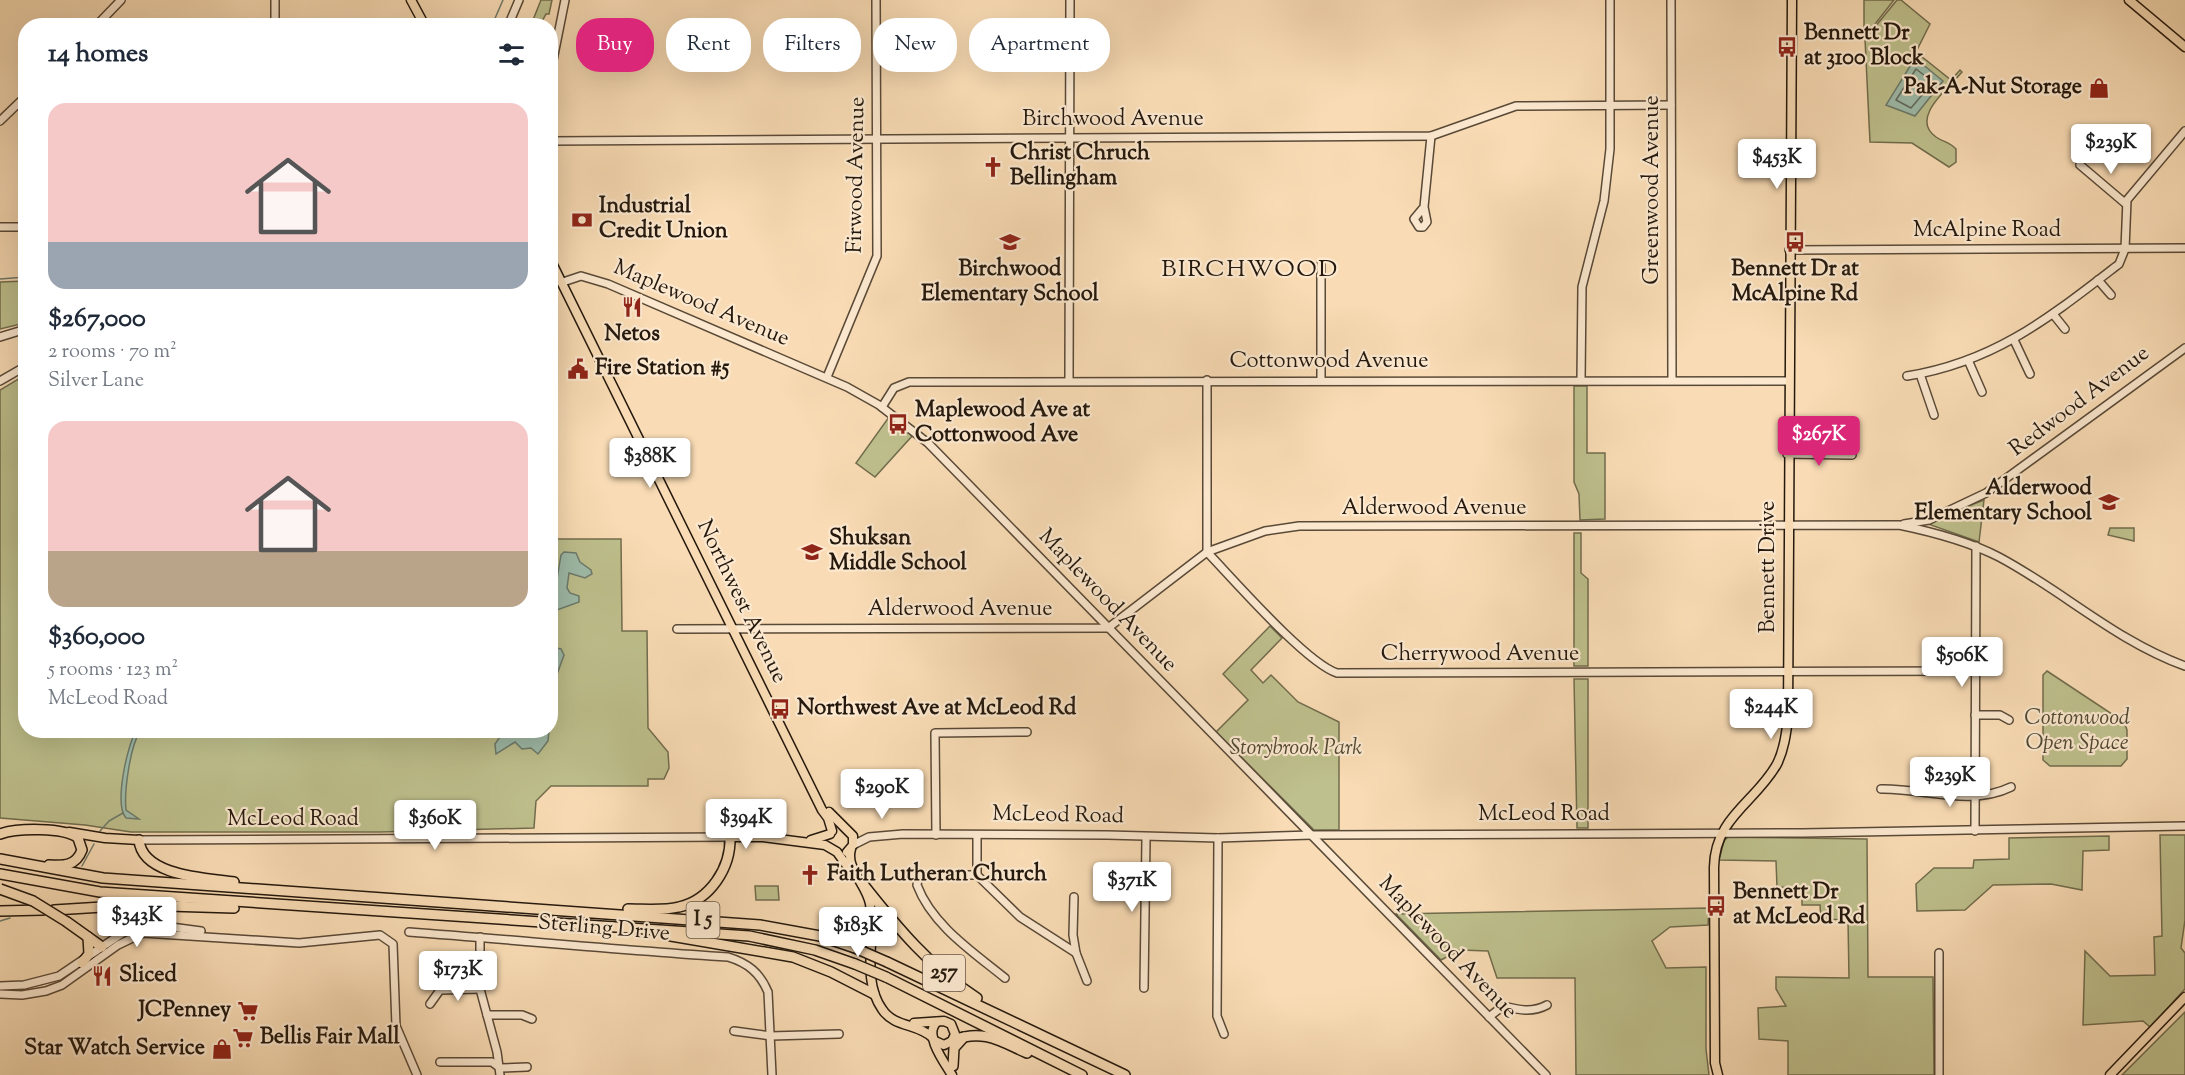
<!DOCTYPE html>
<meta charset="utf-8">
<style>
body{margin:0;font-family:"Sorts Mill Goudy",serif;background:#f6f6f7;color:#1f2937;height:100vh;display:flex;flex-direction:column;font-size:22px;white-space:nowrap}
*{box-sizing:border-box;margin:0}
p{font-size:20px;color:#747a83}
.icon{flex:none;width:33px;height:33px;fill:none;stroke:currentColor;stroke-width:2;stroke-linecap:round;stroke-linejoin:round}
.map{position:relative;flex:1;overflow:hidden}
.sheet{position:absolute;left:18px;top:18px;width:540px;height:720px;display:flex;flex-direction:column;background:#fff;border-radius:24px;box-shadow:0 6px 24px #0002}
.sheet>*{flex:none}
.guide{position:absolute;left:576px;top:18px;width:570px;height:54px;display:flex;gap:12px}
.price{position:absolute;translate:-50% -51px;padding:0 14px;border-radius:6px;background:#fff;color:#222;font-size:20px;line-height:39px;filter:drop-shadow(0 2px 3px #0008)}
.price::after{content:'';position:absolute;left:50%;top:36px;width:18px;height:14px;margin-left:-9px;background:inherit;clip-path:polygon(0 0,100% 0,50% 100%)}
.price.current{background:#db2777;color:#fff}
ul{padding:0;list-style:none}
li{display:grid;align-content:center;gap:12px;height:318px;padding:0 30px}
li span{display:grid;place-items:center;height:186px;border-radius:18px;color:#555}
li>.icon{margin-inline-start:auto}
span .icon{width:108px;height:108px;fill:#fffc;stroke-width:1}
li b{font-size:26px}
h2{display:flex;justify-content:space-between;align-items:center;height:72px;padding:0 30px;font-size:26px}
.pill{padding:0 21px;border-radius:24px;background:#fff;box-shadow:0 6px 24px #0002;font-size:21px;line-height:54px}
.pill.current{background:#db2777;color:#fff}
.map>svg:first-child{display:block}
</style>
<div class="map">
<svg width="2185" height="1075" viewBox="0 0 2185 1075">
<rect width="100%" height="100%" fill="#f9dcb5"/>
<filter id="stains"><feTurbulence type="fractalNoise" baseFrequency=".00333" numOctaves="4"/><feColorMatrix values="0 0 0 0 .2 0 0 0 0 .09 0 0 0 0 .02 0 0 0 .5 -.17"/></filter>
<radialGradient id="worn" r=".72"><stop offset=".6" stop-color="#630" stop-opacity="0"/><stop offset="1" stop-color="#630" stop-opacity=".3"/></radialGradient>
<g fill="#bec08d" stroke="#716c4d" stroke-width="1.5">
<polygon points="541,0 552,0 549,14 546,14 540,25 531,25"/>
<polygon points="1864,0 1894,0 1864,38"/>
<path d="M1897 0H1901L1930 24 1916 52 1951 80 1960 70 1962 72C1949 88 1909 118 1936 137 1943 142 1950 142 1956 149V162L1949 167 1912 143 1870 142 1865 39Z"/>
<polygon points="25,281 25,323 0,329 0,282"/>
<polygon points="25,375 26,730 550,730 551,451 557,467 557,539 621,539 622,631 647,631 648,728 668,752 669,768 664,779 648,779 648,786 551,786 536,801 534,828 380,832 131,832 85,825 0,818 0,390"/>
<polygon points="1574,386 1587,386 1587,453 1605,453 1605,519 1580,520 1579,494 1574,482"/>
<polygon points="889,417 913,435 875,477 856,463"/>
<polygon points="1984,500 1979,542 1928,524 1932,520"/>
<polygon points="2110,528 2134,528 2134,541 2108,535"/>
<polygon points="1574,533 1581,533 1581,573 1588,579 1588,666 1574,666"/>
<polygon points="1270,626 1282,638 1251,670 1263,683 1271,675 1298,702 1339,722 1339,830 1314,830 1216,732 1248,700 1223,674"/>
<polygon points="2047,671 2124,722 2127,730 2127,759 2121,766 2050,766 2043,760 2043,675"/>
<polygon points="1574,679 1588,679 1588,828 1577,828"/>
<polygon points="2160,835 2185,835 2185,920 2181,948 2185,953 2185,989 2150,1027 2143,1021 2083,1025 2085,951 2110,976 2155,975 2154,937 2162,936"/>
<polygon points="2109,836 2109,850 2083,851 2082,890 2051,884 1993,885 1965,910 1917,911 1916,884 1934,868 1973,868 1974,860 2009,859 2009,838"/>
<polygon points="1728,837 1867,839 1868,977 1933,977 1934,1075 1788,1075 1788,1041 1759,1039 1758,1008 1786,1006 1776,989 1776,977 1849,978 1848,920 1821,919 1820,905 1802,905 1802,888 1777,887 1776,861 1719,860 1724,841"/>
<polygon points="755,886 778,886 779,900 756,900"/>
<polygon points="1709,908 1708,925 1670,927 1652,941 1666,968 1706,967 1706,1049 1709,1075 1576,1075 1575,978 1497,978 1488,951 1460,950 1441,960 1396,914"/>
<polygon points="2185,1012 2185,1075 2122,1075"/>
</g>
<g fill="#9ebcaa" stroke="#6d7a6b" stroke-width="1.5">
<polygon points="1915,58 1943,81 1915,116 1886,105"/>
<polygon points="564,552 576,553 580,562 591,570 592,574 585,578 569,573 567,588 570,593 579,596 579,602 557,610 551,606 551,588 557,579 561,555"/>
<polygon points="551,647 561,649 564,655 551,691"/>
<path d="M136 731H140C130 747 124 791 126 810L139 819 126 818C114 805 127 746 136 731Z"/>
<polygon points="504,731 549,731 548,741 538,754 531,748 522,749 515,742 496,754 495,744"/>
</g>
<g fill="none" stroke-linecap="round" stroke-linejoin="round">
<polygon stroke="#616a5c" stroke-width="1.5" points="1916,69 1933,82 1911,108 1896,100"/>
<g stroke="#6d7a6b" stroke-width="1.5">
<polyline points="493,23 503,0"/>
<polyline points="0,279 26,277"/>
<polyline points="100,831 109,821 123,813"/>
<polyline points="82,866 94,844"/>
<polyline points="0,921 10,918"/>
</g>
<g stroke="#594937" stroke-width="10">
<g id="minor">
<polyline points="275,0 275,26"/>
<polyline points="1671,0 1672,380"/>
<polyline points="96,26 121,0"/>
<polyline points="314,26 425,25"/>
<polyline points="508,26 519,0"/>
<polyline points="550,75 565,0"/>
<polyline points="0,121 26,96"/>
<polyline points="550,141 1431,136 1516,106 1671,105"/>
<polyline points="2080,165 2126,204"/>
<polyline points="1424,207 1427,222 1423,227 1419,227 1414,219 1424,207 1431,136"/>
<polyline points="0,227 26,227"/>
<polyline points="1789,250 2185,248"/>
<polyline points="2098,280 2111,295"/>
<polyline points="563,282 581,276 608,284 847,387 879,405 928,443 1546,1075"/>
<polyline points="2053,314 2065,329"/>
<polyline points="0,337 26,329"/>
<polyline points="2014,340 2030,374"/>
<polyline points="1968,360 1982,392"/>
<polyline points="1920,374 1934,415"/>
<path d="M1907 376C1995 362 2050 317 2119 264L2125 249 2127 200 2185 131"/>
<polyline points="827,377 877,256 876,0"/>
<path d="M1207 380V552C1233 579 1306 663 1337 673L1974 671"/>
<polyline points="1321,380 1321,264"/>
<polyline points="1581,380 1582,287 1604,201 1610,149 1610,0"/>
<polyline points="0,381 26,366"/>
<polyline points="1069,381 1070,0"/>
<polyline points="882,407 894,388 909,382 1788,381"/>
<polyline points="1787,454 1852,455"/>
<polyline points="1904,524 1929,520 1986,493 2185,348"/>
<path d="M677 629 1108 628 1207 552 1265 531 1299 526 1899 525C1933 532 1968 541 1999 557 2063 591 2116 641 2185 666"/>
<polyline points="1975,715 2000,715 2009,720"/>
<path d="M1881 789C1924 788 1970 807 2011 787"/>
<polyline points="1975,831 1976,546"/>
<polyline points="936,835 935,733 1027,732"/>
<polyline points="977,835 977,875 1020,917 1076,953 1087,981"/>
<polyline points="1218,838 1217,1016 1224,1034"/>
<polyline points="139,840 730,837"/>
<polyline points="853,845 869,837 903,834 1107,835 1218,838 1312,835 1803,833 2185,826"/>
<path d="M977 875H924L918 879 917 885C932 925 973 952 1005 978"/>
<polyline points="1074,897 1073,935 1076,953"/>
<path d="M409 932C516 940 621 950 728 957 748 963 760 973 768 992L772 1075"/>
<polyline points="480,937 480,989 497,1052 500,1075"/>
<polyline points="0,986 24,985 59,976 130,928 156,925 201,931"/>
<polyline points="1144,988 1146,838"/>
<polyline points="0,994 22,995 46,991 62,985 118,945 143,933 299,943 380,935 393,944 396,1026 417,1075"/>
<polyline points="430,1004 440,990 480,989"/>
<polyline points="487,1015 522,1015 532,1019"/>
<path d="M1489 1017 1503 1006C1519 1010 1532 1013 1547 1005"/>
<polyline points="734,1031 771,1036 839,1034"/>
<polyline points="440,1062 492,1062 500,1068 527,1067"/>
<polyline points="1939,1075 1939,953"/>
</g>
</g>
<g stroke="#24180d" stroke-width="11">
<g id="major">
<polyline points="411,0 425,26"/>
<polyline points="2129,0 2185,47"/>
<polyline points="550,259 822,810 828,818 832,831"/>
<polyline points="829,812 853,836 853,845 847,852"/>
<polyline points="69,832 105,838 139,840"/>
<polyline points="730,837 763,837 825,845 837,852 850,870"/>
<polyline points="811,840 830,834"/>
<path d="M851 849C845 868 867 885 870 904 876 938 861 979 882 1009 894 1028 918 1023 933 1038"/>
<path d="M937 1022C923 1034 944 1062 952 1075"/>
<polyline points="914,1023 944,1021 951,1024 955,1034 952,1041 944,1045 935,1041"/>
<path d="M1718 1075 1715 1063 1714 867C1715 817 1756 802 1777 764 1784 750 1786 734 1788 719L1792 0"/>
<polyline points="2110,1075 2185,997"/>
</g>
</g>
<g stroke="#24180d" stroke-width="12">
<g id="highway">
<path d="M0 834C17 828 64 827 78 838L82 850C76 866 64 866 49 865"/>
<path d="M139 840C142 876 206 878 234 882"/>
<polyline points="0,859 103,878 760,925 820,936 855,948"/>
<polyline points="0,874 100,892 749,936 815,950 855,964"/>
<path d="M863 884C896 926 932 969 977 998"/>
<path d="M628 909C645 909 663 911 679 907 710 900 731 868 730 837"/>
<polyline points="54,910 135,905 234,908"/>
<polyline points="0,911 43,910"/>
<polyline points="67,922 102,947"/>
<polyline points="671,936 793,957 831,972 874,994"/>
<polyline points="887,962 1125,1075"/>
<polyline points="82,963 89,954 88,937"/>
<polyline points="886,977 1082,1075"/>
<path d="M953 1040C984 1029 1000 1041 1027 1053"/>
<polyline points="953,1066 954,1048 964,1037"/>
</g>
</g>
<use href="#minor" stroke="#fbe8cf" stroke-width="7"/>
<use href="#major" stroke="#f9dcb5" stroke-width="8"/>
<use href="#highway" stroke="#f9dcb5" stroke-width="9"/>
<g stroke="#24180d" stroke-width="12" stroke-linecap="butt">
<g id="highway-bridge">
<polyline points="0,889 33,901 67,922"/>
<polyline points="855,948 887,962"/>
<polyline points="855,964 886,977"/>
</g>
</g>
<use href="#highway-bridge" stroke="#f9dcb5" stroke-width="9"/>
</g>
<defs>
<g id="bus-bare" transform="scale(1.62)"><path d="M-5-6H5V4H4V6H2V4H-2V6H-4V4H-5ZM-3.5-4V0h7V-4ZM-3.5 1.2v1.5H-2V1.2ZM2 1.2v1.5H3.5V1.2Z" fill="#8f2418" stroke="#fbe8cf" stroke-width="2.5" paint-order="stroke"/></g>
<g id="shop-bare" transform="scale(1.62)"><path d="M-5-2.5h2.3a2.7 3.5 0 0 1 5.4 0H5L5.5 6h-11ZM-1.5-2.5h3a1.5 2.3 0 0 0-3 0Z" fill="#8f2418" stroke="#fbe8cf" stroke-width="2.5" paint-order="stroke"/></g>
<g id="church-bare" transform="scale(1.62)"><path d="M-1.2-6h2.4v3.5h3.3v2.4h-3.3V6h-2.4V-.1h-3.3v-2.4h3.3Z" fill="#8f2418" stroke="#fbe8cf" stroke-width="2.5" paint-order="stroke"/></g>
<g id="bank-bare" transform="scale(1.62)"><path d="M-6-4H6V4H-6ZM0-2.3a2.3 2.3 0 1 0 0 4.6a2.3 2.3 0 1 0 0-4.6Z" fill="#8f2418" stroke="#fbe8cf" stroke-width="2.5" paint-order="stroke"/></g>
<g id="school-bare" transform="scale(1.62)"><path d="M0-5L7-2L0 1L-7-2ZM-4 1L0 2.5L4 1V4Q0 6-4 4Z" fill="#8f2418" stroke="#fbe8cf" stroke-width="2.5" paint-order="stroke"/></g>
<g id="restaurant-bare" transform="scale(1.62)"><path d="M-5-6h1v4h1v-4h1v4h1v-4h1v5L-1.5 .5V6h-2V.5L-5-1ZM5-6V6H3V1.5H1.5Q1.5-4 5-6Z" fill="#8f2418" stroke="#fbe8cf" stroke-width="2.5" paint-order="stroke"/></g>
<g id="civic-bare" transform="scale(1.62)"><path d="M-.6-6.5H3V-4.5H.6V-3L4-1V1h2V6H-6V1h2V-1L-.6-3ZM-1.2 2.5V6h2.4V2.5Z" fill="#8f2418" stroke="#fbe8cf" stroke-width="2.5" paint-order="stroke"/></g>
<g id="supermarket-bare" transform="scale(1.62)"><path d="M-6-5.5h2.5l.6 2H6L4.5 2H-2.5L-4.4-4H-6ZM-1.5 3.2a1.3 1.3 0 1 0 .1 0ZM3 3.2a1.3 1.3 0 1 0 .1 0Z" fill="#8f2418" stroke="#fbe8cf" stroke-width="2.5" paint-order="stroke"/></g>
</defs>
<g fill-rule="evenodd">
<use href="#bus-bare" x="1787" y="47"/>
<use href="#shop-bare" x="2099" y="88"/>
<use href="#church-bare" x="993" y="167"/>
<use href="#bank-bare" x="582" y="220"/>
<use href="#school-bare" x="1010" y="242"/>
<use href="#bus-bare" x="1795" y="242"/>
<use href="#restaurant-bare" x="632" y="307"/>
<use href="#civic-bare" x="578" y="369"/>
<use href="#bus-bare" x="898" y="424"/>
<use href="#school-bare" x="2109" y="502"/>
<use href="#school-bare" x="812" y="552"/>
<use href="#bus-bare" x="780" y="709"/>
<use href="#church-bare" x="810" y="875"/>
<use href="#bus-bare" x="1716" y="906"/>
<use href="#restaurant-bare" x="102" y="976"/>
<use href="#supermarket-bare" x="248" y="1011"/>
<use href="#supermarket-bare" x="243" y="1038"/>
<use href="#shop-bare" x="222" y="1049"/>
</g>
<g text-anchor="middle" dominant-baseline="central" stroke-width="4.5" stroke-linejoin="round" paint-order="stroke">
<g fill="#fbe8cf" stroke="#645647" stroke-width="1.5">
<rect x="686.5" y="902" width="33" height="36" rx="4.5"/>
<rect x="923" y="955" width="42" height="36" rx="4.5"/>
</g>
<g font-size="21" font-weight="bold" fill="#24180d">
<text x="703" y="920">I 5</text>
<text x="944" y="973">257</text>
</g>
<g font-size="22" font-weight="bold" fill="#24180d" stroke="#fbe8cf" text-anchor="start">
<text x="1804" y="34">Bennett Dr<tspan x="1804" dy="25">at 3100 Block</tspan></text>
<text x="2082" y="88" text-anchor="end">Pak-A-Nut Storage</text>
<text x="1010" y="154">Christ Chruch<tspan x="1010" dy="25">Bellingham</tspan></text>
<text x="599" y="207">Industrial<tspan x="599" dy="25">Credit Union</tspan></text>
<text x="1010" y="270" text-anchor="middle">Birchwood<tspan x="1010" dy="25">Elementary School</tspan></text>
<text x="1795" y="270" text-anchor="middle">Bennett Dr at<tspan x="1795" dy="25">McAlpine Rd</tspan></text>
<text x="632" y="335" text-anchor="middle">Netos</text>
<text x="595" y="369">Fire Station #5</text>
<text x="915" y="411">Maplewood Ave at<tspan x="915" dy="25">Cottonwood Ave</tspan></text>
<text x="2092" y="489" text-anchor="end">Alderwood<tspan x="2092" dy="25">Elementary School</tspan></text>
<text x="829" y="539">Shuksan<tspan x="829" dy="25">Middle School</tspan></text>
<text x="797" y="709">Northwest Ave at McLeod Rd</text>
<text x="827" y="875">Faith Lutheran Church</text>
<text x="1733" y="893">Bennett Dr<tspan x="1733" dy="25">at McLeod Rd</tspan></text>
<text x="119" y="976">Sliced</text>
<text x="231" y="1011" text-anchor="end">JCPenney</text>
<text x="260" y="1038">Bellis Fair Mall</text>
<text x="205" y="1049" text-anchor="end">Star Watch Service</text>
</g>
<g font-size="22" fill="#24180d" stroke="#fbe8cf">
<text x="1113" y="120">Birchwood Avenue</text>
<text transform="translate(857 175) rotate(-89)">Firwood Avenue</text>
<text transform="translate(1653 190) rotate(-90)">Greenwood Avenue</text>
<text x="1987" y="231">McAlpine Road</text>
<text transform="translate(701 304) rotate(23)">Maplewood Avenue</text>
<text x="1329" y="362">Cottonwood Avenue</text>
<text transform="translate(2080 402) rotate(-37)">Redwood Avenue</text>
<text x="1434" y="509">Alderwood Avenue</text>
<text transform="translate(1769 567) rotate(-90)">Bennett Drive</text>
<text transform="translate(1107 601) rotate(46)">Maplewood Avenue</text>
<text transform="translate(741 602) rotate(64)">Northwest Avenue</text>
<text x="960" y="610">Alderwood Avenue</text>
<text x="1480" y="655">Cherrywood Avenue</text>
<text x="1544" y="815">McLeod Road</text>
<text transform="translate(1058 816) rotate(1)">McLeod Road</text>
<text x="293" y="820">McLeod Road</text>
<text transform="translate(604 929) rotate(5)">Sterling Drive</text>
<text transform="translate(1447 948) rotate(46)">Maplewood Avenue</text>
</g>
<g font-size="22" font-style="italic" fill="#524a33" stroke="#fbe8cf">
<text x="2077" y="719">Cottonwood<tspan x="2077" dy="25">Open Space</tspan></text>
<text x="1296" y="749">Storybrook Park</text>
</g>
<g font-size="24" letter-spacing="1.5" fill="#24180d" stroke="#fbe8cf">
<text x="1250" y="270">BIRCHWOOD</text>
</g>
</g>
<rect width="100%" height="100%" filter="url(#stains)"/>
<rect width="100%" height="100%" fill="url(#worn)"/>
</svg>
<b class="price" style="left:2111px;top:175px">$239K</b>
<b class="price" style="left:1777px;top:190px">$453K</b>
<b class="price current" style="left:1819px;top:467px">$267K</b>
<b class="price" style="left:650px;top:489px">$388K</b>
<b class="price" style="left:1962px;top:688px">$506K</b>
<b class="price" style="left:1771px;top:740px">$244K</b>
<b class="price" style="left:1950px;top:808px">$239K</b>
<b class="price" style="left:882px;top:820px">$290K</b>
<b class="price" style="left:746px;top:850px">$394K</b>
<b class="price" style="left:435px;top:851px">$360K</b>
<b class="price" style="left:1132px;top:913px">$371K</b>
<b class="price" style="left:137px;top:948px">$343K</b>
<b class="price" style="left:858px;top:958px">$183K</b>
<b class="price" style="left:458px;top:1002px">$173K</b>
<div class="guide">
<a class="pill current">Buy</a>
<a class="pill">Rent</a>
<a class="pill">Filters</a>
<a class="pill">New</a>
<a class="pill">Apartment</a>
</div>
<section class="sheet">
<h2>14 homes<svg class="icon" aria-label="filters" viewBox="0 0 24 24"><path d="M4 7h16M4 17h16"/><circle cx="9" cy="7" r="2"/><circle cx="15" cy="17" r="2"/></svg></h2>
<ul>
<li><span style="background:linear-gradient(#f6c9c9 75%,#9aa5b1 0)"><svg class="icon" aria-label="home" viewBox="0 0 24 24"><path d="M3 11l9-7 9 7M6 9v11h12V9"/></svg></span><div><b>$267,000</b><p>2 rooms · 70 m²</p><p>Silver Lane</p></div></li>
<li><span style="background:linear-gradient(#f6c9c9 70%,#b9a48a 0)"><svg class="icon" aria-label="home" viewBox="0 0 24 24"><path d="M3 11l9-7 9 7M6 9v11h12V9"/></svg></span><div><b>$360,000</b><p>5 rooms · 123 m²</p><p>McLeod Road</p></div></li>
</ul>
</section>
</div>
